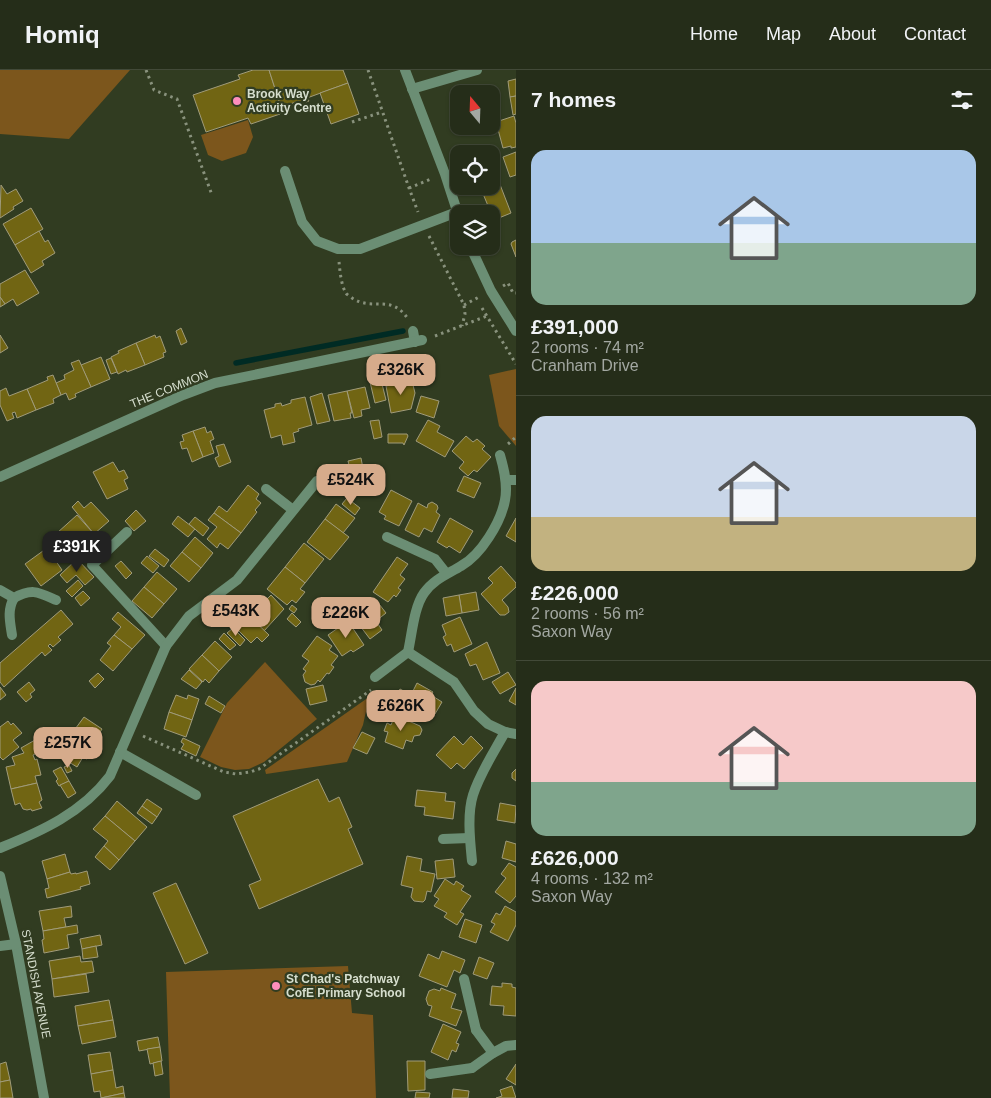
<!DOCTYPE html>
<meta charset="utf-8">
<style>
body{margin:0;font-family:Arial,sans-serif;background:#313926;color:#f1f3f6;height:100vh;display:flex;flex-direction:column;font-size:19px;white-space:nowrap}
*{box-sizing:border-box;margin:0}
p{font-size:16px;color:#a3a8a2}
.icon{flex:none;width:28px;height:28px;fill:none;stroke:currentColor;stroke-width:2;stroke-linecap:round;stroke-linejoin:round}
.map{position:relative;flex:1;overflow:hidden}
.side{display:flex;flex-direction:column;background:#252d19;width:475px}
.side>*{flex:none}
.needle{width:32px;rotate:341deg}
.tools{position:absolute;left:450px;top:15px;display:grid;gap:10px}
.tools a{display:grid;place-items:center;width:50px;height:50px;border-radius:10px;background:#252d19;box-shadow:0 1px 4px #0004,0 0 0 1px #424938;font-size:25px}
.price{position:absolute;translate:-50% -42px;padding:0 11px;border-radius:10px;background:#d6ab8b;color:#111;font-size:16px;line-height:32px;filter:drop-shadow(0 1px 2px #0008)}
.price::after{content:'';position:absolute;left:50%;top:30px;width:15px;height:11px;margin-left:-8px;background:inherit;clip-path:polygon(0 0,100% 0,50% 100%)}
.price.active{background:#222;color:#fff}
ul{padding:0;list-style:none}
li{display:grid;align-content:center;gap:10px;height:265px;padding:0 15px}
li+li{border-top:1px solid #424938}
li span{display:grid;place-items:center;height:155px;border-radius:15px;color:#555}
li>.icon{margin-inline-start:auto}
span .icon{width:90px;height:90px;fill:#fffc;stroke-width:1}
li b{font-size:21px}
h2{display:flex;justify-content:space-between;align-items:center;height:60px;padding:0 15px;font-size:21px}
header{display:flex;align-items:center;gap:30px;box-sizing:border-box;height:70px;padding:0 25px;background:#252d19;border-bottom:1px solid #424938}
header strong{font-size:24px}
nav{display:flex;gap:28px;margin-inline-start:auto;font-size:18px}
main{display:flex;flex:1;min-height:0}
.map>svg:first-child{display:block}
</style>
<header>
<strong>Homiq</strong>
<nav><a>Home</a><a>Map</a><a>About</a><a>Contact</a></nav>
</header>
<main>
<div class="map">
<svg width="516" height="1028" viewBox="0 0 516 1028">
<rect width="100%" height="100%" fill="#313c21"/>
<g fill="#7c561c">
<polygon points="0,0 130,0 69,69 0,64"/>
<polygon points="248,50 253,67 246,83 222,91 208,85 201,65"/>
<polygon points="516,299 516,376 499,356 489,305"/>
<polygon points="265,592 317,649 264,692 249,699 235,700 221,697 200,687 227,633"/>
<polygon points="369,627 363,655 347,692 266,704 265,700"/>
<polygon points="348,896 352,943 373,945 376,1028 170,1028 166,902"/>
</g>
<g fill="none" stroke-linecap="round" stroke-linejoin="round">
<polyline stroke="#002b24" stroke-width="5.5" points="236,293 403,261"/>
</g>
<g fill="#716513" stroke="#a09b7a">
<polygon points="253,0 269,0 281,37 279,38 280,44 251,54 248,48 206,62 193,25 240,9 238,5"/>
<polygon points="269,0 343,0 348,13 307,28 309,31 301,34 299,31 281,37"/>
<polygon points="516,9 516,26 510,27 508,11"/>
<polygon points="348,13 359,44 331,54 320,23"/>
<polygon points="516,26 516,44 513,45 510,27"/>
<polygon points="514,46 516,53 516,77 511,78 511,76 503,78 496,52"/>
<polygon points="516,82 516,105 510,107 503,87"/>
<polygon points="499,112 511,143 494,150 481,119"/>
<polygon points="1,115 7,124 16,119 23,131 13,137 14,139 0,148"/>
<polygon points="31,138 43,159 15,175 3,154"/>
<polygon points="39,161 45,172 48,170 55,183 42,191 44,195 31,203 15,175"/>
<polygon points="516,170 516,187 511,174 512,172"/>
<polygon points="25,200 39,223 17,236 13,229 5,234 0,227 0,214"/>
<polygon points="0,227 5,234 0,237"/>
<polygon points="181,258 187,272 181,275 176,261"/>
<polygon points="0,265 8,278 0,283"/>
<polygon points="155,265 156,268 160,266 166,282 163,283 164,287 145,295 136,273"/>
<polygon points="136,273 145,295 127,302 126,300 118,304 111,287 119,283 118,281"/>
<polygon points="101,287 110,309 91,317 81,295"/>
<polygon points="111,288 117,302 111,304 106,290"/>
<polygon points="79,290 91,317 75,324 76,327 69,330 66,323 61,325 56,313 65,309 64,305 74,300 71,293"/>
<polygon points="53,305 61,325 53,329 54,333 36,340 27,319 48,310 47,307"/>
<polygon points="381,310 386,330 375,333 370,312"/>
<polygon points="412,311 415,323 411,339 391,343 386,316"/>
<polygon points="365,317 370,338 361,340 362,346 354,348 347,321"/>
<polygon points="6,318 9,326 27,319 36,340 17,348 15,342 12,343 14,348 7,351 0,335 0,321"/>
<polygon points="347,321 352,343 350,343 351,348 334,351 328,325"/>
<polygon points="322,323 330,351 317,354 310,327"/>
<polygon points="421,326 439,331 434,348 416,342"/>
<polygon points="305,327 312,355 298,359 299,361 293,363 295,372 283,375 281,365 271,368 264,340 275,337 275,334 281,333 282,336 291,333 291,330"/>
<polygon points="379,350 382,367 374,369 370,351"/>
<polygon points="428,350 440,356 437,362 454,371 445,387 416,371"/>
<polygon points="205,357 207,363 211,361 214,369 210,371 214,383 203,387 193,361"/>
<polygon points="193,361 203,387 192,392 187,378 182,379 180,372 184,371 182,365"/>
<polygon points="388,364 407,364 408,366 404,375 403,373 388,373"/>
<polygon points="466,366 473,372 477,369 485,376 482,379 491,387 477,402 474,400 468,406 459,398 464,392 452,381"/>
<polygon points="224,374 231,392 219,397 215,388 219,386 216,376"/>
<polygon points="361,388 364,404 352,407 348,391"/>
<polygon points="113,392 119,402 124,400 128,408 124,410 128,419 107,429 93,402"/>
<polygon points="464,406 481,413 474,428 457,421"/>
<polygon points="248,415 259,424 256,429 261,433 255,440 257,442 241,463 214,443 219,436 227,442"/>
<polygon points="391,420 412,431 399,456 384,449 386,446 379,442"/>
<polygon points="347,428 360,438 355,445 342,434"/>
<polygon points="78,431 84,438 91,432 109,451 94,464 72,437"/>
<polygon points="432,432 437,435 438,438 436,442 440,445 432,462 424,458 419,467 405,460 418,433 427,438 428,434"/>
<polygon points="336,434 355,448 343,463 325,449"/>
<polygon points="136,440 146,451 134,461 125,451"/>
<polygon points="214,443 241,463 228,479 220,473 217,478 207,469 217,457 208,450"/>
<polygon points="77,445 94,464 75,482 57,463"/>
<polygon points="178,446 195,459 188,467 172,454"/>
<polygon points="195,447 209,458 203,466 189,454"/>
<polygon points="450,448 473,461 460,483 449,476 447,478 437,472"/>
<polygon points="516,448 516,472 506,466"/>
<polygon points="325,449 349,467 330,490 307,472"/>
<polygon points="195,467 213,483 201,498 182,482"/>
<polygon points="304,473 324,489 305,513 285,497"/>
<polygon points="47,478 62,500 41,516 25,494"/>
<polygon points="155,479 169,490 164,497 149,486"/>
<polygon points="182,482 201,498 189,512 170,496"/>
<polygon points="147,486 159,496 153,503 141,493"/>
<polygon points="397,487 408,494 400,505 405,509 398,518 401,520 396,527 394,525 388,532 373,522"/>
<polygon points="77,489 94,507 85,515 76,505 67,513 60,505"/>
<polygon points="121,491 132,503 126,509 115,496"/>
<polygon points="501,496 516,513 516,517 502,530 508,537 509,542 505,545 500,545 481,524 493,513 488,508"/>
<polygon points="285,497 305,513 300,519 305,522 296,533 292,530 287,535 267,519"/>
<polygon points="157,502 177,519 164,534 144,517"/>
<polygon points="78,510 83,516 72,527 66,521"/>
<polygon points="144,517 164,534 152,548 132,531"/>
<polygon points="83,521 90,528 81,536 75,528"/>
<polygon points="476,522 479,540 462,543 459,525"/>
<polygon points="271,525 284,539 264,561 247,544 261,530 263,533"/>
<polygon points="459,525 462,543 446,546 443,528"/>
<polygon points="376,530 386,543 376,551 382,560 370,569 354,548"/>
<polygon points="292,535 297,539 294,543 289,539"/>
<polygon points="61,540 73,554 58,567 61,570 53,577 50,574 48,576 52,580 45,586 42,582 4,617 0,612 0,593"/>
<polygon points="118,542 145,565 132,579 114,565 121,557 112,549"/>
<polygon points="292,543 301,552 296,557 287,549"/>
<polygon points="247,544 269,565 262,572 257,567 251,573 234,556"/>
<polygon points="460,547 472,574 454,582 451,574 447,576 443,567 446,565 442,555"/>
<polygon points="348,551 364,575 353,582 351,580 342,586 328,565"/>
<polygon points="233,558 245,570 240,576 227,563"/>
<polygon points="224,563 236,575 230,580 219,569"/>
<polygon points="114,565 132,579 113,601 100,590 111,576 107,573"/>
<polygon points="317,566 332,576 329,580 338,586 331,595 334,597 329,604 327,603 320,612 318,610 315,614 311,615 305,612 303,605 306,601 303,599 309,591 302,586"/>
<polygon points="215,571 232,587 219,601 202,585"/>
<polygon points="487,572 500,603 483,610 476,594 470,596 465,584"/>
<polygon points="202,585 219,601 209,613 205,609 203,612 189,599"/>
<polygon points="189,600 202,612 196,619 181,609"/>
<polygon points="508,602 516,615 500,624 492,612"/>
<polygon points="98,603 104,609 95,618 89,611"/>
<polygon points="29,612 35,620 30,624 32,627 26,632 17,622"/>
<polygon points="417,613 433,622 431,625 442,632 435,644 424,638 418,648 392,633 400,619 411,625"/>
<polygon points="323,615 327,631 310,635 306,619"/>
<polygon points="0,617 6,625 0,630"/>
<polygon points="516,618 516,635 509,631"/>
<polygon points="176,625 187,629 188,625 199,629 192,650 169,642"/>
<polygon points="209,626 225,636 221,643 205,634"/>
<polygon points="169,642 192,650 186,667 164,659"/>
<polygon points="395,645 420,656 422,660 420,665 414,666 412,672 406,670 403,679 385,672 388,662 384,661 387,653 391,655"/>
<polygon points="84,647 102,659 90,678 93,679 87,689 83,687 77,697 59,686 57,682 58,678 65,669 67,670"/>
<polygon points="8,651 11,655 13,653 22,663 13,670 19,677 3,690 0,687 0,657"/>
<polygon points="362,662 375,668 367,684 353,678"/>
<polygon points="454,666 463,675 471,666 483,678 464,699 457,693 451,699 436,685"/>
<polygon points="183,668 200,676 196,686 181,679 184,674 181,672"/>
<polygon points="35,670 39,677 35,680 37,683 33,685 35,690 37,689 41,705 35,706 37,713 11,719 6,697 15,695 12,687 24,683 21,678"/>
<polygon points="69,695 72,701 67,703 64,697"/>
<polygon points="61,697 69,711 59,716 56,711 58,709 53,701"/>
<polygon points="516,699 516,711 512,708 512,703"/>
<polygon points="318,709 329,732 339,727 352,757 348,759 363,794 259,839 249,815 261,810 233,746"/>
<polygon points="69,711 76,723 68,728 60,715"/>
<polygon points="37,713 42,730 39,732 42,738 32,741 31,739 27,740 23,739 20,733 15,735 11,719"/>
<polygon points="417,720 446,723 445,731 455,732 453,749 424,745 425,737 415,736"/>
<polygon points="147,729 162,739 157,747 142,736"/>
<polygon points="117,731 147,757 135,771 105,746"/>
<polygon points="500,733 516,736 515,753 497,750"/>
<polygon points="142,736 157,747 152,754 137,743"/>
<polygon points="105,746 135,771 119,790 104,776 108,771 93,759"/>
<polygon points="506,771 516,774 516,792 502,788"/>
<polygon points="104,776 119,790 110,800 95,787"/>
<polygon points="65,784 70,802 47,809 42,791"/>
<polygon points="407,786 422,789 420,801 435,804 431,822 427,821 425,830 423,832 414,831 411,827 413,818 401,815"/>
<polygon points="453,789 455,807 437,809 435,791"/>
<polygon points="509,793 516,797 516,826 510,833 495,822 506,808 501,804"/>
<polygon points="87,801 90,814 80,817 81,819 47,828 45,819 49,818 47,809 70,802 71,804 76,803 76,804"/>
<polygon points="445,809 454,815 456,811 464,816 461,820 471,826 460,842 464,844 457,855 444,847 447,843 434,836 439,829 434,826"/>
<polygon points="176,813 208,883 185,894 153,823"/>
<polygon points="71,836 72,847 64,848 66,857 43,861 39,841"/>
<polygon points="505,836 516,842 516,855 508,871 490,862 495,854 491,852 496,843 500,845"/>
<polygon points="465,849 482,855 476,873 459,867"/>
<polygon points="77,855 78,863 67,865 69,878 44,883 42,870 44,869 43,861"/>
<polygon points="100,865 102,875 82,879 80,869"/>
<polygon points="96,876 98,887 83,889 82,879"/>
<polygon points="442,881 465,890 460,903 454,900 447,917 419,906 428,884 439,889"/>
<polygon points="80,886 81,892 92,891 94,902 52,909 49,891"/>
<polygon points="479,887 494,893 487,909 473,904"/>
<polygon points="86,904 89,922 54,927 52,909"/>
<polygon points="502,913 512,914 512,917 516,918 516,946 503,945 504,936 490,935 492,916 502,917"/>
<polygon points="441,918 456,924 451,938 462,941 456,956 429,946 432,936 428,935 426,929 429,921 434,919 440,921"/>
<polygon points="109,930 113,950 78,956 75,936"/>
<polygon points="113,950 116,967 82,974 78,956"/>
<polygon points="443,954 461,962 456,973 459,974 456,982 452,980 448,990 431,982"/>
<polygon points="158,967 160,977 139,981 137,971"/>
<polygon points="160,977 162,991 150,994 147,979"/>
<polygon points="110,982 113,1000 91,1004 88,985"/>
<polygon points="161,991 163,1004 155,1006 153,993"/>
<polygon points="407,991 425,991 425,1020 408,1021"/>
<polygon points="6,992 10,1010 0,1012 0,994"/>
<polygon points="516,994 516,1015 506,1009"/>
<polygon points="113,1000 116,1018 123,1016 124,1023 101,1028 100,1021 94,1022 91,1004"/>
<polygon points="10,1010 13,1028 0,1028 0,1012"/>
<polygon points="512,1016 516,1028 496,1028 502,1026 500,1020"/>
<polygon points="453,1019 469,1021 468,1028 452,1028"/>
<polygon points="416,1022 430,1023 429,1028 415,1028"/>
<polygon points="124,1023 125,1028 101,1028"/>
</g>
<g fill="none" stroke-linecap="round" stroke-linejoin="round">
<g stroke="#89927d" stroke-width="3" stroke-dasharray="2.5 4" stroke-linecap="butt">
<polyline points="146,0 154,20 177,29 212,125"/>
<polyline points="368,0 409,118 418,142"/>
<polyline points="352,52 382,42"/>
<polyline points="409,118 431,109"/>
<polyline points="429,166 464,235 465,244 462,256"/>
<path d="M339 192C340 201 341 215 346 223 346 224 351 227 352 228 373 242 391 223 408 249"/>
<polyline points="503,216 508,213 513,223 516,223"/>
<polyline points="464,235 479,227"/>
<polyline points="482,238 516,294"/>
<polyline points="435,266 487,246"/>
<polyline points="508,374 516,367"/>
<polyline points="143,666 224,702 236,704 250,702 259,699 371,620"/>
</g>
<g stroke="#6b8e74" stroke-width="10">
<polyline points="285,101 302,152 317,171 338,179 360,179 457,142"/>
<polyline points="127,462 92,495 166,576"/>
<polyline points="387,467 435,489 446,503"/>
<path d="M0 520 14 528C32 518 38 522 56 530"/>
<path d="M12 565C10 552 7 540 14 528"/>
<polyline points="120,682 196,725"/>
<polyline points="464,909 476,960"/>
<polyline points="430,1004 472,998"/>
</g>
<g stroke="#6b8e74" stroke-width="10">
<polyline points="412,19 477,0"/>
<polyline points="413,261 415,272"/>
<polyline points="0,407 183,325 215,313 422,270"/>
<polyline points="506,410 516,410"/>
<polyline points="266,419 293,440"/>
<polyline points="408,582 454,612 474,641 488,654 505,662 516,664"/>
<path d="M375 607 408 582C412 564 414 537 424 523 434 509 448 504 461 496 481 485 501 452 505 430 508 415 504 399 500 385"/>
<polyline points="443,769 469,768"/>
<path d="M0 778C42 761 82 743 110 706L166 576 189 546 237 510 317 411"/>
<path d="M472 791C470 771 467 744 473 725 480 703 494 682 505 662"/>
<polyline points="0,806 16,874 44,1028"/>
<polyline points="0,876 16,874"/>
<polyline points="476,960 493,983 506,976 516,975"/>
<polyline points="472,998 493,983"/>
</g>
<g stroke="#6b8e74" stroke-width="10">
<polyline points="405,0 445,104 459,147"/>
<polyline points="470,176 491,221 516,261"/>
</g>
</g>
<g fill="#fe8ebc" stroke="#313c21" stroke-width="2">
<circle cx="237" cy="31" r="5"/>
<circle cx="276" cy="916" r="5"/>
</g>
<g text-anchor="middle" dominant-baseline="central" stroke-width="4.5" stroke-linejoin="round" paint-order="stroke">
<g font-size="12" font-weight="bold" fill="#d6dece" stroke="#313c21" text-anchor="start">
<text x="247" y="24">Brook Way<tspan x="247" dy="14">Activity Centre</tspan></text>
<text x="286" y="909">St Chad's Patchway<tspan x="286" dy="14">CofE Primary School</tspan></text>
</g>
<g font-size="12" fill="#d6dece" stroke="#313c21">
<text transform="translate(169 319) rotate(-22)">THE COMMON</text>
<text transform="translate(36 914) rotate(79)">STANDISH AVENUE</text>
</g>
</g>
</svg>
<div class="tools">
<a><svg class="needle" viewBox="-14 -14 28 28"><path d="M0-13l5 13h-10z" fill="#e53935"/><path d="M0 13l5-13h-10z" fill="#a3a8a2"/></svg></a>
<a><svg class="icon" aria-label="locate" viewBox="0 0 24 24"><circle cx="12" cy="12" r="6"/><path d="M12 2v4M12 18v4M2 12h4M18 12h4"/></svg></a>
<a><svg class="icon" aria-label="layers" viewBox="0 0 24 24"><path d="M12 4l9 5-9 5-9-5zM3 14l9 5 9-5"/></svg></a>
</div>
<b class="price" style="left:401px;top:326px">£326K</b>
<b class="price" style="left:351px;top:436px">£524K</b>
<b class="price active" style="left:77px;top:503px">£391K</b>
<b class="price" style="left:236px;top:567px">£543K</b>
<b class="price" style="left:346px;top:569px">£226K</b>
<b class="price" style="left:401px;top:662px">£626K</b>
<b class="price" style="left:68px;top:699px">£257K</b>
</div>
<section class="side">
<h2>7 homes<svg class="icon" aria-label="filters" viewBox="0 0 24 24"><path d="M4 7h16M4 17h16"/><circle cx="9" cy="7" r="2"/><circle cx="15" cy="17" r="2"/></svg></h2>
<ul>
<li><span style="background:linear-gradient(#a9c7e8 60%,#7fa58c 0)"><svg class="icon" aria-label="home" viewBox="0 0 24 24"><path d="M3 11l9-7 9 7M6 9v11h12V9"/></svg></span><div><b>£391,000</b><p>2 rooms · 74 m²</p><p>Cranham Drive</p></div></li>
<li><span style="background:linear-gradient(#c9d6e8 65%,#c2b280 0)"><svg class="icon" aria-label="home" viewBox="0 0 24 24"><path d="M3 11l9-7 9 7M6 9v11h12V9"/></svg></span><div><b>£226,000</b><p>2 rooms · 56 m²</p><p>Saxon Way</p></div></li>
<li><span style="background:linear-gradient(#f6c9c9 65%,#7fa58c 0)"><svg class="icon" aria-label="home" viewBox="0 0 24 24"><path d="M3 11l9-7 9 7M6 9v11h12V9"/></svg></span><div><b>£626,000</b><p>4 rooms · 132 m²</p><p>Saxon Way</p></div></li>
</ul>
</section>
</main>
